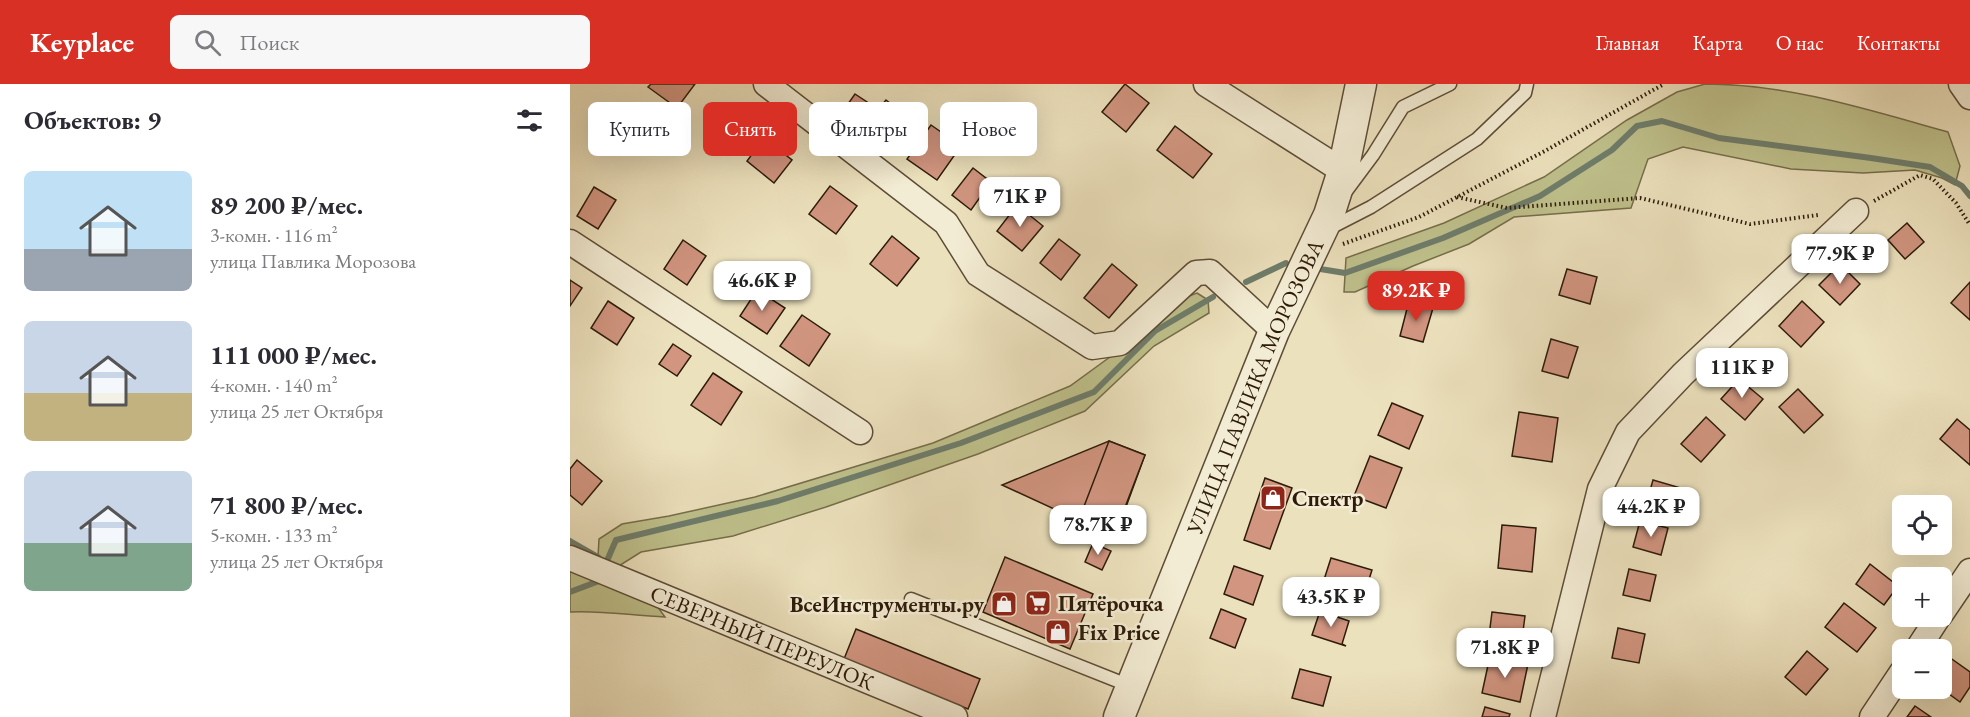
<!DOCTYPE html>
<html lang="ru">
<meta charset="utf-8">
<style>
body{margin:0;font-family:"EB Garamond",serif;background:#f7f7f7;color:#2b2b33;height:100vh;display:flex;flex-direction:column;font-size:22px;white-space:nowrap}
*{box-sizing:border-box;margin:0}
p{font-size:20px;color:#7c7c81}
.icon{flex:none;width:33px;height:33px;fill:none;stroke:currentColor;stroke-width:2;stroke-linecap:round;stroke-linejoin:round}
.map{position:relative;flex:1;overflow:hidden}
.details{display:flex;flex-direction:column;background:#fff;width:570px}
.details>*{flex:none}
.top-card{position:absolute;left:18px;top:18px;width:570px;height:54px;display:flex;gap:12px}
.buttons{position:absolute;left:1322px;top:411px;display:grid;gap:12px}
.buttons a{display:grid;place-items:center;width:60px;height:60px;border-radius:9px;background:#fff;box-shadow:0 6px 24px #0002;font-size:30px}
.price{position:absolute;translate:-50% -51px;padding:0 14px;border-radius:12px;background:#fff;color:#222;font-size:20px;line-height:39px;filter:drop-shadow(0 2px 3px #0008)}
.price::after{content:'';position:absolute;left:50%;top:36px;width:18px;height:14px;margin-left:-9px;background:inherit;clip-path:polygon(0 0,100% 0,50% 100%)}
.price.active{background:#d93025;color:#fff}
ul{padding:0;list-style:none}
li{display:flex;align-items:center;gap:18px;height:150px;padding:0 24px}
li span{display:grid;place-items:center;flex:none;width:168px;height:120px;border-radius:9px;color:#555}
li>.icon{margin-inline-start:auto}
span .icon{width:72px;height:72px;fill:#fffc;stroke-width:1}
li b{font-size:26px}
h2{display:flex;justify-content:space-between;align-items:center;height:72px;padding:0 24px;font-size:26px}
.pill{padding:0 21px;border-radius:9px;background:#fff;box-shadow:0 6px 24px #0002;font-size:21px;line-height:54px}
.pill.active{background:#d93025;color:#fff}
header{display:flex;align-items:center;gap:36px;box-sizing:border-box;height:84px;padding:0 30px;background:#d93025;color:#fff}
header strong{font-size:28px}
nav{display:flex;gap:33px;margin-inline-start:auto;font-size:21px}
.search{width:420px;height:54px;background:#f7f7f7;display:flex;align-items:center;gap:15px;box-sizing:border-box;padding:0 21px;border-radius:9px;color:#7c7c81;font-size:22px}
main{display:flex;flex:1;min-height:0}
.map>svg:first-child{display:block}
</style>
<header>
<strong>Keyplace</strong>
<div class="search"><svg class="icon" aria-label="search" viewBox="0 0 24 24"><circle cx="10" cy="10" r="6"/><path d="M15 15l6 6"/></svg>Поиск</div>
<nav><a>Главная</a><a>Карта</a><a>О нас</a><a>Контакты</a></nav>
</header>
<main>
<section class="details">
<h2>Объектов: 9<svg class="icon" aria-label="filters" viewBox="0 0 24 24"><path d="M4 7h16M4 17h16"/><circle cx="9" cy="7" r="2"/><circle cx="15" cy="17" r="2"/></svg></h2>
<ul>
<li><span style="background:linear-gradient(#bfe0f5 65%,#9aa5b1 0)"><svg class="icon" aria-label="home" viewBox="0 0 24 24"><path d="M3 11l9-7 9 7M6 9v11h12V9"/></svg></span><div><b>89 200 ₽/мес.</b><p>3-комн. · 116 m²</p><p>улица Павлика Морозова</p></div></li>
<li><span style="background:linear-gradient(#c9d6e8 60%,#c2b280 0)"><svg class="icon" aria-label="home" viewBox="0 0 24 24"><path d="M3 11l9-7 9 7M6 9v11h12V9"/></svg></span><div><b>111 000 ₽/мес.</b><p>4-комн. · 140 m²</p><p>улица 25 лет Октября</p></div></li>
<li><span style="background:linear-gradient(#c9d6e8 60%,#7fa58c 0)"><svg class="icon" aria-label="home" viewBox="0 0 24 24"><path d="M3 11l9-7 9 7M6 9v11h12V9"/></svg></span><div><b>71 800 ₽/мес.</b><p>5-комн. · 133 m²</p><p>улица 25 лет Октября</p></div></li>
</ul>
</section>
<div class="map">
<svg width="1400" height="633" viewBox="0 0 1400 633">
<rect width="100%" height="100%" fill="#ece1bd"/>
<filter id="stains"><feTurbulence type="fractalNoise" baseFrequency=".00333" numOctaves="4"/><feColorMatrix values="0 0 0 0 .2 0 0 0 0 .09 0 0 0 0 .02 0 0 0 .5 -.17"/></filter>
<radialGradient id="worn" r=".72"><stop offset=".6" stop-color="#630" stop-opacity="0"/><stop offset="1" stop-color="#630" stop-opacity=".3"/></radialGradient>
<g fill="#bfc18c" stroke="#766e4b" stroke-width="1.5">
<path d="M1135 0C1219 0 1299 26 1378 48L1390 82 1385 101 1372 94 1345 86 1293 89 1221 85 1113 63 1078 75 1061 124 944 133 899 160 843 182 785 208H774L776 174 874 139 974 93 1057 36 1107 8Z"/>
<polygon points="627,209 638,216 639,229 584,262 515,327 408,370 256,423 163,452 71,468 44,485 28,473 29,455 52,440 99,432 185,413 363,359 500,302 555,262 611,215"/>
<path d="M0 487 87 522 95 533C63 532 32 526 0 528Z"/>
</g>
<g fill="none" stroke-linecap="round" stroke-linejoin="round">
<g stroke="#6e7d6b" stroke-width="6">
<polyline points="744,184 775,189 873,154 970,112 1042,66 1067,42 1092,37 1149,54 1301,74 1360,83 1392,102 1400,112"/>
<polyline points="676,198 716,179"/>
<polyline points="0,457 28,473"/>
<polyline points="36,479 46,456 208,417 391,359 524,308 585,247 643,213"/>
<polyline points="0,508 29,497"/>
</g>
</g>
<g fill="#d19580" stroke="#2d1c0a" stroke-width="1.5">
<polygon points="81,0 125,0 107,24 78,3"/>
<polygon points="555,0 579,19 556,48 532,28"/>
<polygon points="285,10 297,18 285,35 273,27"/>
<polygon points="316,16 335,31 312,58 294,42"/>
<polygon points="153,19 180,40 162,64 135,42"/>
<polygon points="361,41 391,62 367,96 337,75"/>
<polygon points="605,42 642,70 623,94 587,66"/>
<polygon points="194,54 222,76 204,99 177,77"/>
<polygon points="403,84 421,98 401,126 382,111"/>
<polygon points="260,102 287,122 266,150 239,130"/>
<polygon points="24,103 46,116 28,145 7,132"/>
<polygon points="447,121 473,142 452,167 427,147"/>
<polygon points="1337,139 1354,158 1335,175 1318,156"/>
<polygon points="322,152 349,174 327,202 300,180"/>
<polygon points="489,155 510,171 491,196 470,179"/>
<polygon points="113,156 136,172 117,201 94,185"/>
<polygon points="542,180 567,201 539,234 514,214"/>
<polygon points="1270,180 1290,200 1270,221 1249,201"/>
<polygon points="997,185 1027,193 1020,220 989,211"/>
<polygon points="0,196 12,204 0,222"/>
<polygon points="1400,198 1400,236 1381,219"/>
<polygon points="187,206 215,224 197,250 170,232"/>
<polygon points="38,217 64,234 47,261 21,244"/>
<polygon points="839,217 863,224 853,258 830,252"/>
<polygon points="1232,217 1254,238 1231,263 1209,242"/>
<polygon points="232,231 260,250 239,282 210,262"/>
<polygon points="981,255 1008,263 998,294 972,287"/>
<polygon points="103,260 121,272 107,292 89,280"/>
<polygon points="143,289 172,308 151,341 121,321"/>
<polygon points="1169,295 1193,315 1175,336 1151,315"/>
<polygon points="1228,305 1253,331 1234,349 1209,323"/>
<polygon points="822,319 853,332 839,365 808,351"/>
<polygon points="949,328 988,334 982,378 942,372"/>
<polygon points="1136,333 1155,351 1131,378 1111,360"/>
<polygon points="1387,335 1400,346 1400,381 1370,355"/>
<polygon points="539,357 575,371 545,453 432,401"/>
<polygon points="539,357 575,371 549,439 513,425"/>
<polygon points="800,372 832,384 816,424 784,412"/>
<polygon points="7,376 32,397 12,421 0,411 0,385"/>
<polygon points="695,394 722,404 700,465 674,456"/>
<polygon points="1083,396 1114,405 1107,430 1076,421"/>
<polygon points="1070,437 1098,444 1091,471 1063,463"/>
<polygon points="932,441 966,444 962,488 928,484"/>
<polygon points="523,459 541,467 532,486 515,478"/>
<polygon points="435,473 523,510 500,565 413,528"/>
<polygon points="761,474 802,486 793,514 752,502"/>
<polygon points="1300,480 1328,502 1314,521 1286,500"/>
<polygon points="664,482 693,492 683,521 654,510"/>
<polygon points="1059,485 1086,491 1080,517 1053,511"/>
<polygon points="1274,519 1306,544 1287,568 1255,543"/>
<polygon points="651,525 676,535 665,564 640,554"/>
<polygon points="750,527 779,537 772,560 776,562 742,551"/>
<polygon points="922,528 955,532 951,563 918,560"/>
<polygon points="1048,544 1075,550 1069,579 1042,574"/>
<polygon points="286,545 410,595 398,625 274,575"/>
<polygon points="1237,567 1258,585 1236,611 1215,593"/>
<polygon points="920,572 958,580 950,618 912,609"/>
<polygon points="1379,573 1400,588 1400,603 1390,618 1371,604 1371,585"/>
<polygon points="730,585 761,593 753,622 722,614"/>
<polygon points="1345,622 1361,633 1337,633"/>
<polygon points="915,623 940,630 939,633 912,633"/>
</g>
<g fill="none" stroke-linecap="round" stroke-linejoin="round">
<g stroke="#5d4d37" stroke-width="15">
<g id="service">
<polyline points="777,106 803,71 833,23 880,0"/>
<polyline points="760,144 801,123 907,55 955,9 957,0"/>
<polyline points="341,515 560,602"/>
</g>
</g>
<g stroke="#5d4d37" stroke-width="27">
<g id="minor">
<polyline points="196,0 376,139 408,190 522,263 550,259 626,189 640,188 704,247"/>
<polyline points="636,0 773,87"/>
<polyline points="1391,0 1400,13"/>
<polyline points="0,158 290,348"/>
<path id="s1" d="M0 474 385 633"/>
<polyline points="1371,530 1400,487"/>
<polyline points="1347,566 1369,532"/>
<polyline points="973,633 1030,405 1058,348 1113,290 1286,127"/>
<polyline points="1302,633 1332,588"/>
</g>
</g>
<g stroke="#5d4d37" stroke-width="33">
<g id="tertiary">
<path id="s2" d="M549 633 704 247 759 131 773 87 791 0"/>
</g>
</g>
<g stroke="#2d1c0a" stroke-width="4" stroke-dasharray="1.5 3" stroke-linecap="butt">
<polyline points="887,113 937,124 1070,114 1180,140 1248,131"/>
<polyline points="1304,117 1350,91 1363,95 1386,119 1400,141"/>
<polyline points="773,160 849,133 973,68 1094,0"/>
</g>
<use href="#service" stroke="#f3ecd4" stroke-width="12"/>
<use href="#minor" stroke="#f3ecd4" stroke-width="24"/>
<use href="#tertiary" stroke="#f3ecd4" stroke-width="30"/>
</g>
<defs>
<g id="shop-square" transform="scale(1.35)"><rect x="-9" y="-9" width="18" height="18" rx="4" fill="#8f2418" stroke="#f3ecd4"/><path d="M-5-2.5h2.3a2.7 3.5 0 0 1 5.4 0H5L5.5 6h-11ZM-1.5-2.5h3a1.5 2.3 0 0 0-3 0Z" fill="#fff"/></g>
<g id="supermarket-square" transform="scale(1.35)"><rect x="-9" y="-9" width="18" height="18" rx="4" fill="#8f2418" stroke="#f3ecd4"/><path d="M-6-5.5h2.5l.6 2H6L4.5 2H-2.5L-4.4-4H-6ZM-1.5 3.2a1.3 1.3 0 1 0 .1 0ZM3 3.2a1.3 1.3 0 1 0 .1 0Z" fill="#fff"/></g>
</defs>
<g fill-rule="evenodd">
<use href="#shop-square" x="703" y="414"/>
<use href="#supermarket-square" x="468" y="519"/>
<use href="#shop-square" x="434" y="520"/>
<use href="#shop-square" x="488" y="548"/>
</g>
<g text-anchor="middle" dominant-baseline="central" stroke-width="5" stroke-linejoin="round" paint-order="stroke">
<g font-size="22" fill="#2d1c0a" stroke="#f3ecd4">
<text stroke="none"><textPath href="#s2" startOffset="357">УЛИЦА ПАВЛИКА МОРОЗОВА</textPath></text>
<text stroke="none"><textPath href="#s1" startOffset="208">СЕВЕРНЫЙ ПЕРЕУЛОК</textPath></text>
</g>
<g font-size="22" font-weight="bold" fill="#2d1c0a" stroke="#f3ecd4" text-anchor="start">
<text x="722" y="414">Спектр</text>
<text x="488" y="519">Пятёрочка</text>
<text x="414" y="520" text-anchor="end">ВсеИнструменты.ру</text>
<text x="508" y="548">Fix Price</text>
</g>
</g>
<rect width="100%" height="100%" filter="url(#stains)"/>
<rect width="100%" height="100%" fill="url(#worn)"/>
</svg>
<div class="buttons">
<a><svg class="icon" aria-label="locate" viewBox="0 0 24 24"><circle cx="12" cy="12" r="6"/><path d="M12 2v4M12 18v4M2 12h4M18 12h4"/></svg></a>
<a>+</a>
<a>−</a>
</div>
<b class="price" style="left:450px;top:144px">71K ₽</b>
<b class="price" style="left:1270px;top:201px">77.9K ₽</b>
<b class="price" style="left:192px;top:228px">46.6K ₽</b>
<b class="price active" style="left:846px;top:238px">89.2K ₽</b>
<b class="price" style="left:1172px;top:315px">111K ₽</b>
<b class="price" style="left:1081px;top:454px">44.2K ₽</b>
<b class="price" style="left:528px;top:472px">78.7K ₽</b>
<b class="price" style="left:761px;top:544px">43.5K ₽</b>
<b class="price" style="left:935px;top:595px">71.8K ₽</b>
<div class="top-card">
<a class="pill">Купить</a>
<a class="pill active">Снять</a>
<a class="pill">Фильтры</a>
<a class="pill">Новое</a>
</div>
</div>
</main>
